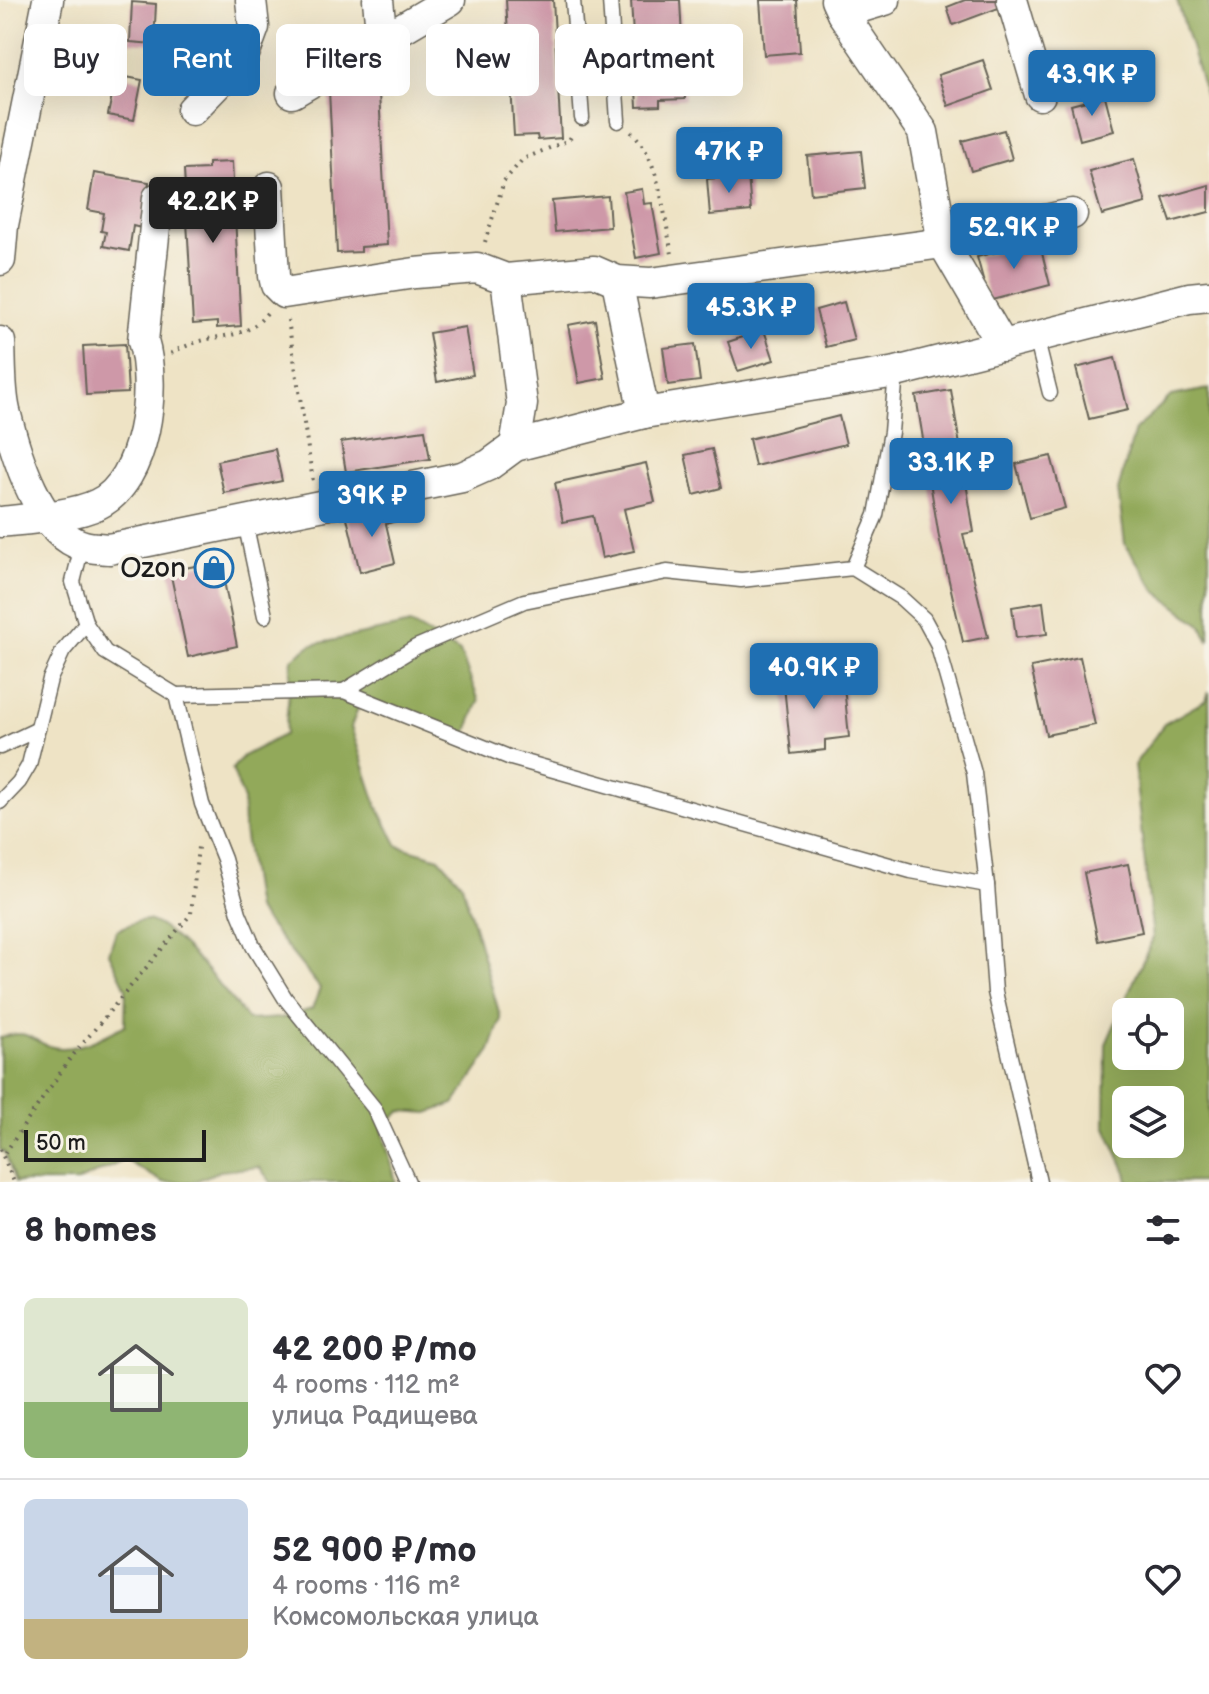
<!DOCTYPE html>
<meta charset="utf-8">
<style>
body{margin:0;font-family:"Balsamiq Sans",sans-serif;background:#f2f2f3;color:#2b2b33;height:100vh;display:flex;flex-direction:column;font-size:30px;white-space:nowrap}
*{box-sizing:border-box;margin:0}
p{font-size:26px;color:#7c7c81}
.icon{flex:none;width:44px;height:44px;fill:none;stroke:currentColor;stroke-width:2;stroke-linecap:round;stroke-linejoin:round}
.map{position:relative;height:1182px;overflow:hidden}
.details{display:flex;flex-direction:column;background:#fff;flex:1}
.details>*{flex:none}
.hud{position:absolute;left:24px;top:24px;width:800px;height:72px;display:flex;gap:16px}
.controls{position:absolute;left:1112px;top:998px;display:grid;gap:16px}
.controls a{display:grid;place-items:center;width:72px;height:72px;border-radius:12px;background:#fff;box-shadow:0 8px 32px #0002;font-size:40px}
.scale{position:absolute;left:24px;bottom:20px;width:182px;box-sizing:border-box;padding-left:8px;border:4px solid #1c1c1c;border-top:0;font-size:22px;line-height:28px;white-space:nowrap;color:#1c1c1c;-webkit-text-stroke:6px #f7f3e8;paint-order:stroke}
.price{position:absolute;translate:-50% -68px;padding:0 18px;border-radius:8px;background:#1f6fb2;color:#fff;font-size:26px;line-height:52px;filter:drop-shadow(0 2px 4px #0008)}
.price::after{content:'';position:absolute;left:50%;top:48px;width:24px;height:18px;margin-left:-12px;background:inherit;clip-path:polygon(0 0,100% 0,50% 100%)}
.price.on{background:#222;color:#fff}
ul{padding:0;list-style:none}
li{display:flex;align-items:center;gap:24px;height:200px;padding:0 24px}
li+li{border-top:2px solid #e1e1e2}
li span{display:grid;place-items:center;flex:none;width:224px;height:160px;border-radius:12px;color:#555}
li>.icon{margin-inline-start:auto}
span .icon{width:96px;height:96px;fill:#fffc;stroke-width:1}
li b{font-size:34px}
h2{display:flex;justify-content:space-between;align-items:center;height:96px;padding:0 24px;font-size:34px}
.chip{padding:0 28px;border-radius:12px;background:#fff;box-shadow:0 8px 32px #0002;font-size:28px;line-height:72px}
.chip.on{background:#1f6fb2;color:#fff}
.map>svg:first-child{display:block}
</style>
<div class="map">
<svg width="1209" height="1182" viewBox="0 0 1209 1182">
<rect width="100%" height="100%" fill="#f7f3e8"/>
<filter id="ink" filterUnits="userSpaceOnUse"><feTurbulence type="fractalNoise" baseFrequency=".0125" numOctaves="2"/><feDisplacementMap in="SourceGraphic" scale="16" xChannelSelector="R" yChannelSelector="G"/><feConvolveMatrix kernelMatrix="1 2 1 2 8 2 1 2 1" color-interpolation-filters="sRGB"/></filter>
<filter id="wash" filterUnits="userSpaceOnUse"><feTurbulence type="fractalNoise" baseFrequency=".006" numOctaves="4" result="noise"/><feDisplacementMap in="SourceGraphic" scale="32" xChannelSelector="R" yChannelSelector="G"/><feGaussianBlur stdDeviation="1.8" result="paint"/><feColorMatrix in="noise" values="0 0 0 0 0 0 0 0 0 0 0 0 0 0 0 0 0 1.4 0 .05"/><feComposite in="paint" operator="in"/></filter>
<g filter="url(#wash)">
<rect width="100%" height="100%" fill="#eee3c5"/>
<g fill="#92a95a" stroke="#57623b" stroke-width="2" fill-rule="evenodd">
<polygon points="1177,0 1209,0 1209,107"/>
<polygon points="1209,389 1209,642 1202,626 1157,592 1125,544 1118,490 1135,430 1171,396"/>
<path d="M411 624 460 652 479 701 465 736 362 698 351 727 377 806 398 846 439 858 462 884 501 1019 489 1053 454 1104 428 1113 401 1111 382 1128 396 1182H271L259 1167 220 1171 193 1182H163L125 1160 77 1182H15L5 1153 0 1150V1038C31 1027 30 1042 53 1047 77 1052 105 1036 125 1025L126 988 109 953 116 931C124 927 137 920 146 920 173 923 230 998 248 1020L282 1018 312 1009 320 988 256 909 244 830 243 798 232 769 243 756 285 734 292 659 311 645Z"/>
<path d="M1209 692V1182H1128L1126 1172 1105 1125 1106 1044 1153 938 1134 765 1164 724 1206 700ZM1170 1012V1056H1126V1012ZM1170 1100V1144H1126V1100Z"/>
</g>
<g id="blocks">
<g fill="#ce98a8">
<polygon points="506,0 553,0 561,138 538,140 537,135 514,136"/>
<polygon points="631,0 680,0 685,99 660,100 660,106 637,107"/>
<polygon points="760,0 797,0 800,52 764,55"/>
<polygon points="965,0 1002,0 1004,6 953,25 947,7"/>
<polygon points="132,2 156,4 154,44 130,42"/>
<polygon points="983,60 993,90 948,106 938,75"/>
<polygon points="116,75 142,80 134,120 108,115"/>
<polygon points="353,89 353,94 379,93 387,245 361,247 361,252 337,253 329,90"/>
<polygon points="1105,96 1114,131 1080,140 1071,105"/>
<polygon points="1004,130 1012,159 971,171 962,141"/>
<polygon points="861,151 865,188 811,194 807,156"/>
<polygon points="1134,159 1146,203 1102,215 1089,171"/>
<polygon points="232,162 241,326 217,328 217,322 193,324 184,170 208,169 208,163"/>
<polygon points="94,173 149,182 141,228 133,226 129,251 103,246 106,232 101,231 104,213 88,210"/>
<polygon points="748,175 751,211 710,215 707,179"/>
<polygon points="1209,185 1209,212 1171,222 1163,198"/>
<polygon points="642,189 644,204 652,203 661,253 636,258 624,192"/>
<polygon points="608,196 610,227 555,232 552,201"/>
<polygon points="1039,241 1050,285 989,301 977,257"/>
<polygon points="844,302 854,340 826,347 816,310"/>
<polygon points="595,320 605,378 579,383 568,325"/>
<polygon points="465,327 473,375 437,382 429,333"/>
<polygon points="764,330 774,360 738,371 728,342"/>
<polygon points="125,344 128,393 86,395 83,346"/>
<polygon points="695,344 700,381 668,385 663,348"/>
<polygon points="1115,358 1128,410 1089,419 1076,368"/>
<polygon points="951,390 974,532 963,534 988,637 963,642 939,537 916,396"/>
<polygon points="839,416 846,444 755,466 749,439"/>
<polygon points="425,430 430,459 346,472 341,442"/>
<polygon points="275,449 282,481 224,493 217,461"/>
<polygon points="712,449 721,488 694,495 685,455"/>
<polygon points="1051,456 1065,508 1030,518 1016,464"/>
<polygon points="646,463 655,502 624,509 634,551 602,558 593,516 563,522 555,483"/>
<polygon points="392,507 396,521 386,524 395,563 360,572 347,518"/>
<polygon points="220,561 237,646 188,657 170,571"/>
<polygon points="1043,602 1047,634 1016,638 1012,607"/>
<polygon points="1080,657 1095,725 1046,735 1031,667"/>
<polygon points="832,671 834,687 844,686 849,737 825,740 825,750 791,754 783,676"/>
<polygon points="1128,864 1142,932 1098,941 1084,873"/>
</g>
</g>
</g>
<g filter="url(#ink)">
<use href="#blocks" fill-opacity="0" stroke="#666257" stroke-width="2"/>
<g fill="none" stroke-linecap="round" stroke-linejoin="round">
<g stroke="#666257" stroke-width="17">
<g id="lane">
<polyline points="573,0 582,118"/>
<polyline points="610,0 618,121"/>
<polyline points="1036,337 1050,393"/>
<polyline points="245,522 265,616"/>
<polyline points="82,546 73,582 86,624 105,652 176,695 202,804 224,859 239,913 253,946 285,998 374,1108 408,1182"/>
<polyline points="853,568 876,515 891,432 896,372"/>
<polyline points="344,691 416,647 524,601 667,572 741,580 853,568 901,598 924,619 937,643 974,773 987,885 995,992 1039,1182"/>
<polyline points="176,695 344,691 511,758 911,871 987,885"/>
<polyline points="0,747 38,729"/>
<polyline points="0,802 19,782 29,765 50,679 63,651 86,624"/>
</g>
</g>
<g stroke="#666257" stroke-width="33">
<g id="street">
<polyline points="378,0 382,41"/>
<polyline points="836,0 842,13 923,132 943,243 1003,346"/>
<polyline points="1012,0 1040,95"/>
<polyline points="842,13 885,0"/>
<polyline points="292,93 450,0"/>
<polyline points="192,110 243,57 254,27 251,0"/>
<polyline points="269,187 274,276 276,285 284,293 415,273 477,268 506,279 594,271 617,281 650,283 943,243 1072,214"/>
<polyline points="0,260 3,225 48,0"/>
<polyline points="506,279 522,404 515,446"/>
<polyline points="617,281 644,413"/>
<path d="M0 342C1 364 0 390 5 411 15 452 39 534 84 546 91 548 101 548 109 549L462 477 489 465 515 446 644 413 896 372 1189 298 1209 296"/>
<path d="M0 522C27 519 74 516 98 504 146 481 157 387 143 341L158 198"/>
</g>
</g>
<g stroke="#666257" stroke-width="4" stroke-dasharray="2 6" stroke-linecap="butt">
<path d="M631 132C660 156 664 218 672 254"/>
<polyline points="485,242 504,181 523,159 569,140 573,133"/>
<polyline points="288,320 313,481"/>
<path d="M171 353C182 347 196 342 208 339 234 334 249 335 267 313"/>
<polyline points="0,1149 14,1182"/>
<polyline points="5,1153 69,1060 191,914 198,847"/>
</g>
<use href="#lane" stroke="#fff" stroke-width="14"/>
<use href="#street" stroke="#fff" stroke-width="30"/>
</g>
</g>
<defs>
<g id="shop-ring" transform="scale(2)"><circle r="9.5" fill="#f7f3e8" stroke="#1f6fb2" stroke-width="1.5"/><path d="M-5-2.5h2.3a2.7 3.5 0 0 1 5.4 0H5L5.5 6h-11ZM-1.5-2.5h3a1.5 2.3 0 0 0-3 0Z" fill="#1f6fb2"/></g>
</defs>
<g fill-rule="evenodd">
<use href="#shop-ring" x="214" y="568"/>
</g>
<g text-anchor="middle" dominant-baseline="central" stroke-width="7" stroke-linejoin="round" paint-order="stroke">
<g font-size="28" fill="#1c1c1c" stroke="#f7f3e8" text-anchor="end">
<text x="186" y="568">Ozon</text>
</g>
</g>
</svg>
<div class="controls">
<a><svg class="icon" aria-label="locate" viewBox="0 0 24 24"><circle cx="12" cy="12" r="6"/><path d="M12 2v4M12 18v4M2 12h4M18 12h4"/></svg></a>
<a><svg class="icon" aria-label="layers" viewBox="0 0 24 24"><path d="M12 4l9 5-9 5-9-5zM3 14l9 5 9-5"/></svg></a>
</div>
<div class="scale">50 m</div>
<b class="price" style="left:1092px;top:118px">43.9K ₽</b>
<b class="price" style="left:729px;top:195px">47K ₽</b>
<b class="price on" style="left:213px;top:245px">42.2K ₽</b>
<b class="price" style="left:1014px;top:271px">52.9K ₽</b>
<b class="price" style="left:751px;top:351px">45.3K ₽</b>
<b class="price" style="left:951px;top:506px">33.1K ₽</b>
<b class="price" style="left:372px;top:539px">39K ₽</b>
<b class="price" style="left:814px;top:711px">40.9K ₽</b>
<div class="hud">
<a class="chip">Buy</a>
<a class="chip on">Rent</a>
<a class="chip">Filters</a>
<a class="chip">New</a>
<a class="chip">Apartment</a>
</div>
</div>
<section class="details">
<h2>8 homes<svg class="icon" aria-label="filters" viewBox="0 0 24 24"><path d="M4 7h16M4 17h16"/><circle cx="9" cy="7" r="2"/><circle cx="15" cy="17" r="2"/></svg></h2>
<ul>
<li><span style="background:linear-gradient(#dfe7d0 65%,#8fb573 0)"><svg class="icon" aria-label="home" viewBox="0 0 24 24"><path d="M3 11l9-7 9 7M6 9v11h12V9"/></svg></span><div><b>42 200 ₽/mo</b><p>4 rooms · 112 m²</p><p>улица Радищева</p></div><svg class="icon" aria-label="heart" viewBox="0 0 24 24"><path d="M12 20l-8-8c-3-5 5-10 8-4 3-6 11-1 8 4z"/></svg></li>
<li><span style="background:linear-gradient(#c9d6e8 75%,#c2b280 0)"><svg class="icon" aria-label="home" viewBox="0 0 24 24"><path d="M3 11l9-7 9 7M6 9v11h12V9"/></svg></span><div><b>52 900 ₽/mo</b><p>4 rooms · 116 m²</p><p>Комсомольская улица</p></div><svg class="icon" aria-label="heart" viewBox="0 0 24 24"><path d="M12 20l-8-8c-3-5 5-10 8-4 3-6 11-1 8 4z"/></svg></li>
</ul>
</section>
